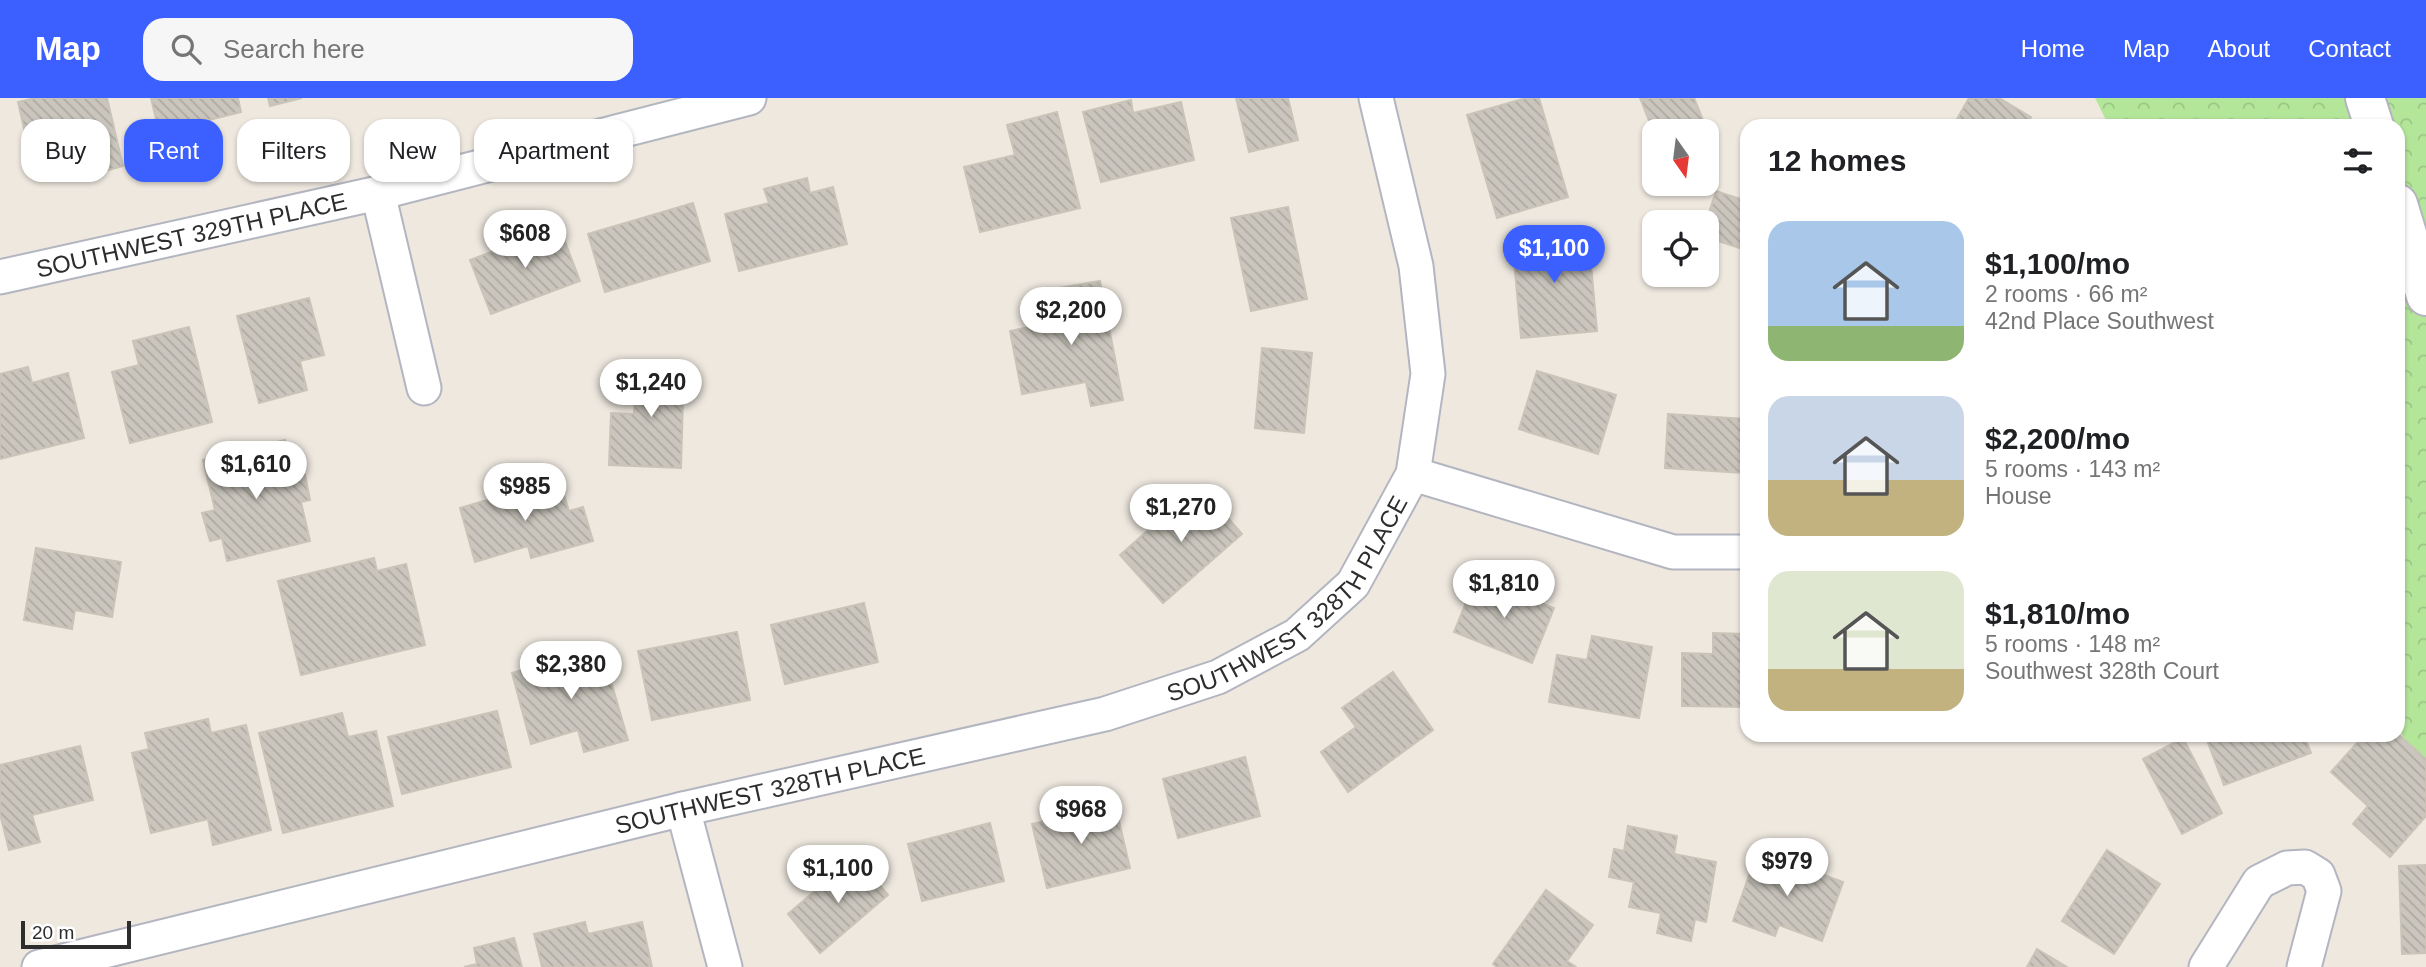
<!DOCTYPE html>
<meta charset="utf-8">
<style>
body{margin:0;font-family:Arial,sans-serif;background:#f6f6f6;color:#202124;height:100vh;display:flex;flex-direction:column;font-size:26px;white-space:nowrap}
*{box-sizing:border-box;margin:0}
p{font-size:23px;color:#757577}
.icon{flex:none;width:38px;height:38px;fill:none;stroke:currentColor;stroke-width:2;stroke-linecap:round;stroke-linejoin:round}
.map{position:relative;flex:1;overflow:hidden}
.panel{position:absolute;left:1740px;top:21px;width:665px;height:623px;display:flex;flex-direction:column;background:#fff;border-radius:21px;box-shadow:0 2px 5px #0004}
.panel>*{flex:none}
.guide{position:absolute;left:21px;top:21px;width:665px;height:63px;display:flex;gap:14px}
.needle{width:46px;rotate:166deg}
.buttons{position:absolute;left:1642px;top:21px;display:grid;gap:14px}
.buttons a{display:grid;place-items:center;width:77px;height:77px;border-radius:14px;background:#fff;box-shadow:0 2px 5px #0004;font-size:35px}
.scale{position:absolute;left:21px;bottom:18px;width:110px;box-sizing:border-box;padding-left:7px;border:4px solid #2d2d2d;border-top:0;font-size:19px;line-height:24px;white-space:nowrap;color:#2d2d2d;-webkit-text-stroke:5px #fff;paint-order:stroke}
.price{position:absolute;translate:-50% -60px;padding:0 16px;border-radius:24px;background:#fff;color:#222;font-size:23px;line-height:46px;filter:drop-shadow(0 2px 4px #0008)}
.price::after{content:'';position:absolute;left:50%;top:42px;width:21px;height:16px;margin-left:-10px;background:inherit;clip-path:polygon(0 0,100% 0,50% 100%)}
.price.current{background:#3b60ff;color:#fff}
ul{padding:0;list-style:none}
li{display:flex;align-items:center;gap:21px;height:175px;padding:0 28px}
li span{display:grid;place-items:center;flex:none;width:196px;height:140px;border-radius:21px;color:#555}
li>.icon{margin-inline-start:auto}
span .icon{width:84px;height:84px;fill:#fffc;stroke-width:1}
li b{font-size:30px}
h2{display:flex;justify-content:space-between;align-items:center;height:84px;padding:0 28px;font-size:30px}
.tag{padding:0 24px;border-radius:21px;background:#fff;box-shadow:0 2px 5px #0004;font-size:24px;line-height:63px}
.tag.current{background:#3b60ff;color:#fff}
header{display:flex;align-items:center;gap:42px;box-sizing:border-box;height:98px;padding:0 35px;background:#3b60ff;color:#fff}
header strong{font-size:33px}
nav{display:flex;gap:38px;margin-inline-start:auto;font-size:24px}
.search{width:490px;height:63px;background:#f6f6f6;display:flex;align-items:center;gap:18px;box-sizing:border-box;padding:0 24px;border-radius:21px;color:#757577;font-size:26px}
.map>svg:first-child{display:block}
</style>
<header>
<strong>Map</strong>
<div class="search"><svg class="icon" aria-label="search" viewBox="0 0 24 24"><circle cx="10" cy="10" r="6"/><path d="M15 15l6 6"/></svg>Search here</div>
<nav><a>Home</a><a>Map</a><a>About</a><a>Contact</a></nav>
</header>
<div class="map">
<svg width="2426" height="869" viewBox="0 0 2426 869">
<defs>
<pattern id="forest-crowns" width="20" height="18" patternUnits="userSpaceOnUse" patternTransform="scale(1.75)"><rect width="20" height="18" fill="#b4e69a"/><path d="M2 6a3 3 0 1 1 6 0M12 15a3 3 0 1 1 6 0" fill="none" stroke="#9bc685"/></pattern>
<pattern id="building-back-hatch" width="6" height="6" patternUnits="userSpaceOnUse" patternTransform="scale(1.75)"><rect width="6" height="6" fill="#cac6bd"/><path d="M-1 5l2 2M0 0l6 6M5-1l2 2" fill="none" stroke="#aeaaa3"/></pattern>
</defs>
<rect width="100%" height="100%" fill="#eee8df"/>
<polygon fill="url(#forest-crowns)" points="2095,0 2426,0 2426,692 2398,627 2398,28 2109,28"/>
<g fill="url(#building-back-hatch)" stroke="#cac4b8" stroke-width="2">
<polygon points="35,0 107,0 123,68 79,80 72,51 31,61 18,4"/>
<polygon points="151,0 238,0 241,14 209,22 212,39 163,51"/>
<polygon points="268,0 302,0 270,8"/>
<polygon points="1236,0 1288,0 1298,42 1249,54"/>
<polygon points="1526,0 1539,0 1568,99 1497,120 1467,17"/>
<polygon points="1640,0 1694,0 1712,44 1706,46 1706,33 1654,35"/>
<polygon points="1969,0 1999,0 2031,19 2026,28 1953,28"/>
<polygon points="1131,2 1133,15 1181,4 1194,62 1101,84 1083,14"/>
<polygon points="1057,14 1080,110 980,134 964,69 1015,57 1007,27"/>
<polygon points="807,80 810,95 833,89 847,146 739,173 725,116 769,105 764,91"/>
<polygon points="1746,81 1746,152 1706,139 1706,124 1716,93 1740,101"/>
<polygon points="693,105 710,163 605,194 588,136"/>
<polygon points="1288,109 1307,201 1251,213 1231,120"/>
<polygon points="559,128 580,183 491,216 470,162"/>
<polygon points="1588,133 1597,233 1521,240 1512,140"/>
<polygon points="1100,183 1123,302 1091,308 1086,284 1022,296 1010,233 1058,223 1052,191"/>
<polygon points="309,200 324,257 300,263 307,292 259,305 237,218"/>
<polygon points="189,229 212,324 130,345 112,274 139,267 133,243"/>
<polygon points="1262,250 1312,255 1304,335 1255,330"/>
<polygon points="636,263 684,265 681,370 609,367 611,315 634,316"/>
<polygon points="28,269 32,285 68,275 84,340 0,361 0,276"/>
<polygon points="1537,273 1616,297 1598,356 1519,331"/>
<polygon points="1668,316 1746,321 1743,375 1665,370"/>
<polygon points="285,342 294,379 305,377 310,402 301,404 310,443 227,463 222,440 210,443 202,415 215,412 203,362"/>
<polygon points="559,381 569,413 583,409 593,443 531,460 528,448 475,464 460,410"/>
<polygon points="1199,387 1242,436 1163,505 1120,457"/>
<polygon points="36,450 121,464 112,519 75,512 72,531 24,522"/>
<polygon points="374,460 377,473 406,466 425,547 301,577 278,483"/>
<polygon points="1476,480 1554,510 1532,565 1454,534"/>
<polygon points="864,505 878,564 785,586 771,527"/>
<polygon points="737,534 750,602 652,622 638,553"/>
<polygon points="1713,535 1746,536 1746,609 1682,608 1682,555 1713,556"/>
<polygon points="1592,538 1652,549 1639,620 1549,604 1557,557 1587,562"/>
<polygon points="601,549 628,642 584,654 578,632 531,646 512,575"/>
<polygon points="1393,574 1433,632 1348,694 1321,654 1356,629 1342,610"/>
<polygon points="497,613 511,669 402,696 388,639"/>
<polygon points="342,615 348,639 376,633 393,708 283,735 259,635"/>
<polygon points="208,621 211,635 246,627 271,732 213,747 208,721 151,735 132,655 149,651 145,635"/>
<polygon points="2398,636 2426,661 2426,718 2390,759 2353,726 2368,708 2331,674 2364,637"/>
<polygon points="2205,637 2304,637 2311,655 2224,687"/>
<polygon points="2183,640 2222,715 2182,736 2143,661"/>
<polygon points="80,648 93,702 32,717 40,744 9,752 0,716 0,667"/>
<polygon points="1245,659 1260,718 1178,740 1163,681"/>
<polygon points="1115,706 1130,770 1047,790 1032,726"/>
<polygon points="990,725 1004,783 922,803 908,746"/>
<polygon points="1628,728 1677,738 1674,756 1716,764 1706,824 1695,821 1691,843 1657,835 1661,815 1629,809 1634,784 1609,779 1614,751 1624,753"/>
<polygon points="1758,752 1843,784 1822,843 1779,827 1775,838 1733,823"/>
<polygon points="2107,752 2160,786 2114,856 2062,823"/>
<polygon points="855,759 888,797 820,855 788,816"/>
<polygon points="2426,767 2426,855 2402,856 2399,768"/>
<polygon points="1546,792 1593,827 1567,863 1576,869 1497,869 1493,866"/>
<polygon points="585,824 588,836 642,824 652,869 542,869 534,836"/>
<polygon points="514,840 522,869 464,869 477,866 474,850"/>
<polygon points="2037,851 2067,869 2027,869"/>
</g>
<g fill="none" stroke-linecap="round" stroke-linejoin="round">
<g stroke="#b3b5c0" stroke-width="37">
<g id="minor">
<polyline points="378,95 424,290"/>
<path id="s1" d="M0 179 378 95 749 0"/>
<polyline points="1413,376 1673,454 1746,454"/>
<polyline points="683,711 725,869"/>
<path id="s2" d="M39 869 683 711 1105 616 1218 579 1297 537 1353 486 1413 376 1428 276 1416 168 1376 0"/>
<polyline points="2206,869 2259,784 2287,770 2305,769 2318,777 2324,793 2304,869"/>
</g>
</g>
<g stroke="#b3b5c0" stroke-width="42">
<g id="secondary">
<polyline points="2365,0 2374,28"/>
<polyline points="2398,106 2426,198"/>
</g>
</g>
<use href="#minor" stroke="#fff" stroke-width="33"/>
<use href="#secondary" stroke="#fff" stroke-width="38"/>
</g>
<g text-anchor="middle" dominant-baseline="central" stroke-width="5" stroke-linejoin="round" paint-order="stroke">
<g font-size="24" fill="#2d2d2d" stroke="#fff">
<text stroke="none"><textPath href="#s1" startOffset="196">SOUTHWEST 329TH PLACE</textPath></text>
<text stroke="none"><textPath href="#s2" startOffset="1320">SOUTHWEST 328TH PLACE</textPath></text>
<text stroke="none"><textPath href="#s2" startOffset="752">SOUTHWEST 328TH PLACE</textPath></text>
</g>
</g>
</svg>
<div class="buttons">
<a><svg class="needle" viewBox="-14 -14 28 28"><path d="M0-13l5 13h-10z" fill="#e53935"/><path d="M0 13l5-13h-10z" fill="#757577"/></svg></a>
<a><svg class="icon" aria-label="locate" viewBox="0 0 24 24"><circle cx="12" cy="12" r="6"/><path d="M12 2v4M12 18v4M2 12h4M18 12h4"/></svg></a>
</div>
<div class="scale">20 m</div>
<b class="price" style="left:525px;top:172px">$608</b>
<b class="price current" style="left:1554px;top:187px">$1,100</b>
<b class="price" style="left:1071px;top:249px">$2,200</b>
<b class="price" style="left:651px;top:321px">$1,240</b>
<b class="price" style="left:256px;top:403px">$1,610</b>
<b class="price" style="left:525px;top:425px">$985</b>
<b class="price" style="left:1181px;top:446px">$1,270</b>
<b class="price" style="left:1504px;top:522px">$1,810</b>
<b class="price" style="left:571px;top:603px">$2,380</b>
<b class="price" style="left:1081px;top:748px">$968</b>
<b class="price" style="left:1787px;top:800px">$979</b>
<b class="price" style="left:838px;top:807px">$1,100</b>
<div class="guide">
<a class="tag">Buy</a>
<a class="tag current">Rent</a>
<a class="tag">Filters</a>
<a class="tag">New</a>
<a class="tag">Apartment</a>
</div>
<section class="panel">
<h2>12 homes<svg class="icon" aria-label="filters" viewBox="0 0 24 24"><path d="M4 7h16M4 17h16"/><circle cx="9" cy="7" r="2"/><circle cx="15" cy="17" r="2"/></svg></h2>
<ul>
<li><span style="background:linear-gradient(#a9c7e8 75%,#8fb573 0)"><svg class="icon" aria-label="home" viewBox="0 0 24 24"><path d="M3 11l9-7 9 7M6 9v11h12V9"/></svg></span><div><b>$1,100/mo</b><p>2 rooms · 66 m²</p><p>42nd Place Southwest</p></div></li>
<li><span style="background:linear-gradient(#c9d6e8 60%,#c2b280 0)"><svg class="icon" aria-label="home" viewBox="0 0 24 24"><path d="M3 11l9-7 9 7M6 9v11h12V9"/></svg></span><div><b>$2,200/mo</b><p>5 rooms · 143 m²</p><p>House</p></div></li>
<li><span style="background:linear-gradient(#dfe7d0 70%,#c2b280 0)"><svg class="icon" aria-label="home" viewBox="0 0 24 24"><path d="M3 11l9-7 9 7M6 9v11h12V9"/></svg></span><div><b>$1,810/mo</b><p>5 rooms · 148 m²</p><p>Southwest 328th Court</p></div></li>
</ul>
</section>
</div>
